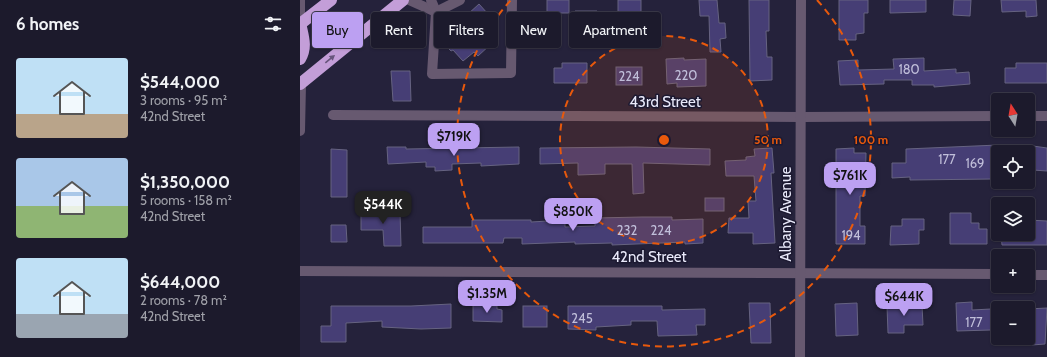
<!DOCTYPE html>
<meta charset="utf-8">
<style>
body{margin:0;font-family:Cabin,sans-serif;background:#252334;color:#f1f3f6;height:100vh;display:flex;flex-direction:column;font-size:15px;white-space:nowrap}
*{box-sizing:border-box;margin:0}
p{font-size:13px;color:#a0a1a9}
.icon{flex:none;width:22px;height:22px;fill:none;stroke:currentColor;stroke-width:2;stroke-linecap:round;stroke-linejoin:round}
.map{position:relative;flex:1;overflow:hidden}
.side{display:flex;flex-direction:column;background:#1c1a2c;width:300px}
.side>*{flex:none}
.banner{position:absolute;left:12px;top:12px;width:380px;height:36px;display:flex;gap:8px}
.needle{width:26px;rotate:349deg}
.fabs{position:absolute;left:691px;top:93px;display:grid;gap:8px}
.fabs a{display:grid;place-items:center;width:44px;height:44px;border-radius:4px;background:#1c1a2c;box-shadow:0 1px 3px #0004,0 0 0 1px #3a3848;font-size:20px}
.price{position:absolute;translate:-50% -34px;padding:0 9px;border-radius:8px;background:#bca0f2;color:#111;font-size:13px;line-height:26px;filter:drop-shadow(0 1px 2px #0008)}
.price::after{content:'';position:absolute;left:50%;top:24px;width:12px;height:9px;margin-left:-6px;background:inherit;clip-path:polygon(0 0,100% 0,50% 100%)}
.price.current{background:#222;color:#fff}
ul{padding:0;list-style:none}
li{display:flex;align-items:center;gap:12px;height:100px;padding:0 16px}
li span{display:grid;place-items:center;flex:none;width:112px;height:80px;border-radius:4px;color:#555}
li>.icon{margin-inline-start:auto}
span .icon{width:48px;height:48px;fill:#fffc;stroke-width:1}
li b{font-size:17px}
h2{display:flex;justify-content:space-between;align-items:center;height:48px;padding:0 16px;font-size:17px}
.chip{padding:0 14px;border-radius:4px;background:#1c1a2c;box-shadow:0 1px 3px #0004,0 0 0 1px #3a3848;font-size:14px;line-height:36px}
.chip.current{background:#bca0f2;color:#111}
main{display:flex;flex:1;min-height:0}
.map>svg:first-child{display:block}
</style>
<main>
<section class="side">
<h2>6 homes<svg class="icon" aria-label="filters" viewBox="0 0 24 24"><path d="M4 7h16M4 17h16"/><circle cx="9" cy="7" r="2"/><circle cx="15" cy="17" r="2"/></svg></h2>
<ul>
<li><span style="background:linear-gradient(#bfe0f5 70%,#b9a48a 0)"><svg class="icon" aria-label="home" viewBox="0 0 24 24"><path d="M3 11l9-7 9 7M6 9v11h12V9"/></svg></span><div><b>$544,000</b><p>3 rooms · 95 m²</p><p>42nd Street</p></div></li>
<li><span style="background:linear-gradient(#a9c7e8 60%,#8fb573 0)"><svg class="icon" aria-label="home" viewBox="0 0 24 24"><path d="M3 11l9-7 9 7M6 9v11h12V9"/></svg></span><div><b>$1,350,000</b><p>5 rooms · 158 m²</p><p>42nd Street</p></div></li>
<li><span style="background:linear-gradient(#bfe0f5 70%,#9aa5b1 0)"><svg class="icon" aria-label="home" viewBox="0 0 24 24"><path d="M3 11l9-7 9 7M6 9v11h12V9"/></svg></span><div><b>$644,000</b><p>2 rooms · 78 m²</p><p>42nd Street</p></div></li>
</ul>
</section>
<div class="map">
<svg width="747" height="357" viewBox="0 0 747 357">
<rect width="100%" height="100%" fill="#25223b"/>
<g fill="#463e75" stroke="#666381">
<rect x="247" y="0" width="22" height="13"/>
<polygon points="318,0 341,0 341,19 330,20 330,12 318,12"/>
<polygon points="399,0 417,0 419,23 425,23 426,38 420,39 421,52 410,52 409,16 400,16"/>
<polygon points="449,0 469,0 469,31 466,31 467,57 472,57 472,80 450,81"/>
<polygon points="539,0 568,0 568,13 564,13 564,33 556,34 556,40 539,40"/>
<polygon points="590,0 626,0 626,12 590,13"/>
<polygon points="654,0 671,0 670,16 653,15"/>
<polygon points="701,0 736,0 737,16 726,17 726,11 702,12"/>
<polygon points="179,4 188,14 178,24 185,32 182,35 191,44 178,56 174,52 163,61 153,50 151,51 143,43 159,28 156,25"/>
<polygon points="275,11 297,11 297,30 274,30"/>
<polygon points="384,58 384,60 406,59 406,86 377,87 377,83 367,84 366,59"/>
<polygon points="624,58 624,71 656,69 656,73 669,72 670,84 634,87 634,85 612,85 612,80 584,80 584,84 540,85 538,61 558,60 558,70 594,69 593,59"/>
<polygon points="262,63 287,63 287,83 254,83 254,68 262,68"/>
<polygon points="716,63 747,63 747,83 705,83 705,68 716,68"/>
<rect x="316" y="67" width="26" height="18"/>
<polygon points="91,71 110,71 111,101 93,101"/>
<polygon points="698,145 698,164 692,165 693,179 610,180 610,177 592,178 592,163 606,163 606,149"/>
<polygon points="733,146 747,148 747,171 733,170"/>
<polygon points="87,147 106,147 106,149 219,147 219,164 181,166 181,163 152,164 152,170 135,171 135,167 126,167 126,162 88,164"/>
<polygon points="336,147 410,149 410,165 343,163 344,193 333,194 332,164 305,164 305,174 278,175 278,163 240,164 240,148"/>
<polygon points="472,148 474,173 471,173 475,243 453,244 453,233 428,233 429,218 449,218 448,201 456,201 454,176 426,176 425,161 446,160 446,157 455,156 454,149"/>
<polygon points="554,148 554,153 566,153 565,196 560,196 560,226 565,226 565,244 536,244 536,149"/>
<polygon points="31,149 47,150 47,197 31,197"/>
<rect x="405" y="198" width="19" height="13"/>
<polygon points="61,206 73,206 73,213 100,212 101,246 84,246 83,230 61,230"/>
<polygon points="650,213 671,213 671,223 679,223 679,229 687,229 687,244 650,244"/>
<polygon points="342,217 372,217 372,220 403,219 403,243 385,244 385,242 312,245 312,243 275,244 275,242 222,244 222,238 204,238 203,243 123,243 123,227 172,227 172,220 231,220 231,222 265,220 265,227 295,226 295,218"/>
<polygon points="602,219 624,219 624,230 619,230 619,244 590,245 591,226 602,226"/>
<polygon points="728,220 747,221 747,245 702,245 701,234 728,234"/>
<polygon points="31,225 46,225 47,242 31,242"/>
<polygon points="672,302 672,310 691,309 691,330 657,331 656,303"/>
<polygon points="449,303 470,303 471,343 451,343"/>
<polygon points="557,303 558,335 536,336 535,304"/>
<polygon points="151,304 151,328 121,329 82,327 82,321 46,323 46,342 21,342 21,326 31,326 31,306 111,306"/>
<polygon points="173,305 197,306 197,309 202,310 202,322 173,321"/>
<polygon points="622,305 623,325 604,325 604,333 588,333 587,306"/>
<rect x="223" y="306" width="24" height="21"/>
<polygon points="268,306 362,306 362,310 405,309 405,325 396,325 397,335 358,336 357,321 331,321 331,325 296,327 296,330 268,329"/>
<polygon points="747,308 745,344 732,345 731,334 728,334 728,309"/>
</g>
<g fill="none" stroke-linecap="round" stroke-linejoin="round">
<g stroke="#675970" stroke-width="10">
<polyline points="0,0 0,23"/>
<polyline points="109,0 136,12"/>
<polyline points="131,0 136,12 132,74 211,73 212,0"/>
<polyline points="136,12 160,0"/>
<polyline points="33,115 501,117 698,116"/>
<polyline points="728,116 747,116"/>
<polyline points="0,131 1,84"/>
<polyline points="0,271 698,274"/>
<polyline points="728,275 747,275"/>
<polyline points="500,357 501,0"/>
</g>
<g stroke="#c39ed8" stroke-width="12">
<polyline points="0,24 31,0"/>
<path d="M0 59C7 47 3 37 0 23"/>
<polyline points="0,84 103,0"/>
</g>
</g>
<defs><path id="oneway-solid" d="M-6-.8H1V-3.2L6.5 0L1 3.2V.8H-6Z"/></defs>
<use fill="#67557c" href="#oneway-solid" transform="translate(30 59) rotate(-39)"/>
<circle cx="364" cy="140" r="104" fill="#e8590c" fill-opacity=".12"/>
<g fill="none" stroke="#e8590c" stroke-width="2" stroke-dasharray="7 5">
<circle cx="364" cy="140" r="104"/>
<path d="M517 0A207 207 0 1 1 211 0"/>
</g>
<g text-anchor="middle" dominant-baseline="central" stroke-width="3" stroke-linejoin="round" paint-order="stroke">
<g font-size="13" fill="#c1bfda">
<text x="609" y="69">180</text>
<text x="386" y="75">220</text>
<text x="329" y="76">224</text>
<text x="647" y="159">177</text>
<text x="675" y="163">169</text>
<text x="327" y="230">232</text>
<text x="361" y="230">224</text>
<text x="551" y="235">194</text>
<text x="282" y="318">245</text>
<text x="674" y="322">177</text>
</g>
<g font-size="15" fill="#eaeafb" stroke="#1c1931">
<text x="365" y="102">43rd Street</text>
<text transform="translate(486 214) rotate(-90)">Albany Avenue</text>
<text x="349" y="257">42nd Street</text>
</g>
</g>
<circle cx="364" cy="140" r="6" fill="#e8590c" stroke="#1c1931" stroke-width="2"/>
<g font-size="12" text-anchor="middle" font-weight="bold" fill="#e8590c" stroke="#1c1931" stroke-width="3" stroke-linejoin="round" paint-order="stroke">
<text x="468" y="144">50 m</text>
<text x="571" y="144">100 m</text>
</g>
</svg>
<div class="fabs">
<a><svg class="needle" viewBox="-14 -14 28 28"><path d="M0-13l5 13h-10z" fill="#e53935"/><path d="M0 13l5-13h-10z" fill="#a0a1a9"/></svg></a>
<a><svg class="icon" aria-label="locate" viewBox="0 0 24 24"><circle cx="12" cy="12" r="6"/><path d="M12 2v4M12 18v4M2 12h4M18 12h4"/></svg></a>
<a><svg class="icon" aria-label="layers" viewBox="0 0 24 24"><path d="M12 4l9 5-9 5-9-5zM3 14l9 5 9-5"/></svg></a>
<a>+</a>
<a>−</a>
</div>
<b class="price" style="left:154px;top:157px">$719K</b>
<b class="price" style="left:550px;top:196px">$761K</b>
<b class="price current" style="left:83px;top:225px">$544K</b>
<b class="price" style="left:273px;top:232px">$850K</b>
<b class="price" style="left:187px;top:314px">$1.35M</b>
<b class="price" style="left:604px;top:317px">$644K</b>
<div class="banner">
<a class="chip current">Buy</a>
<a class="chip">Rent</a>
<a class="chip">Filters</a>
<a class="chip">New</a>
<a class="chip">Apartment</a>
</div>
</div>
</main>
